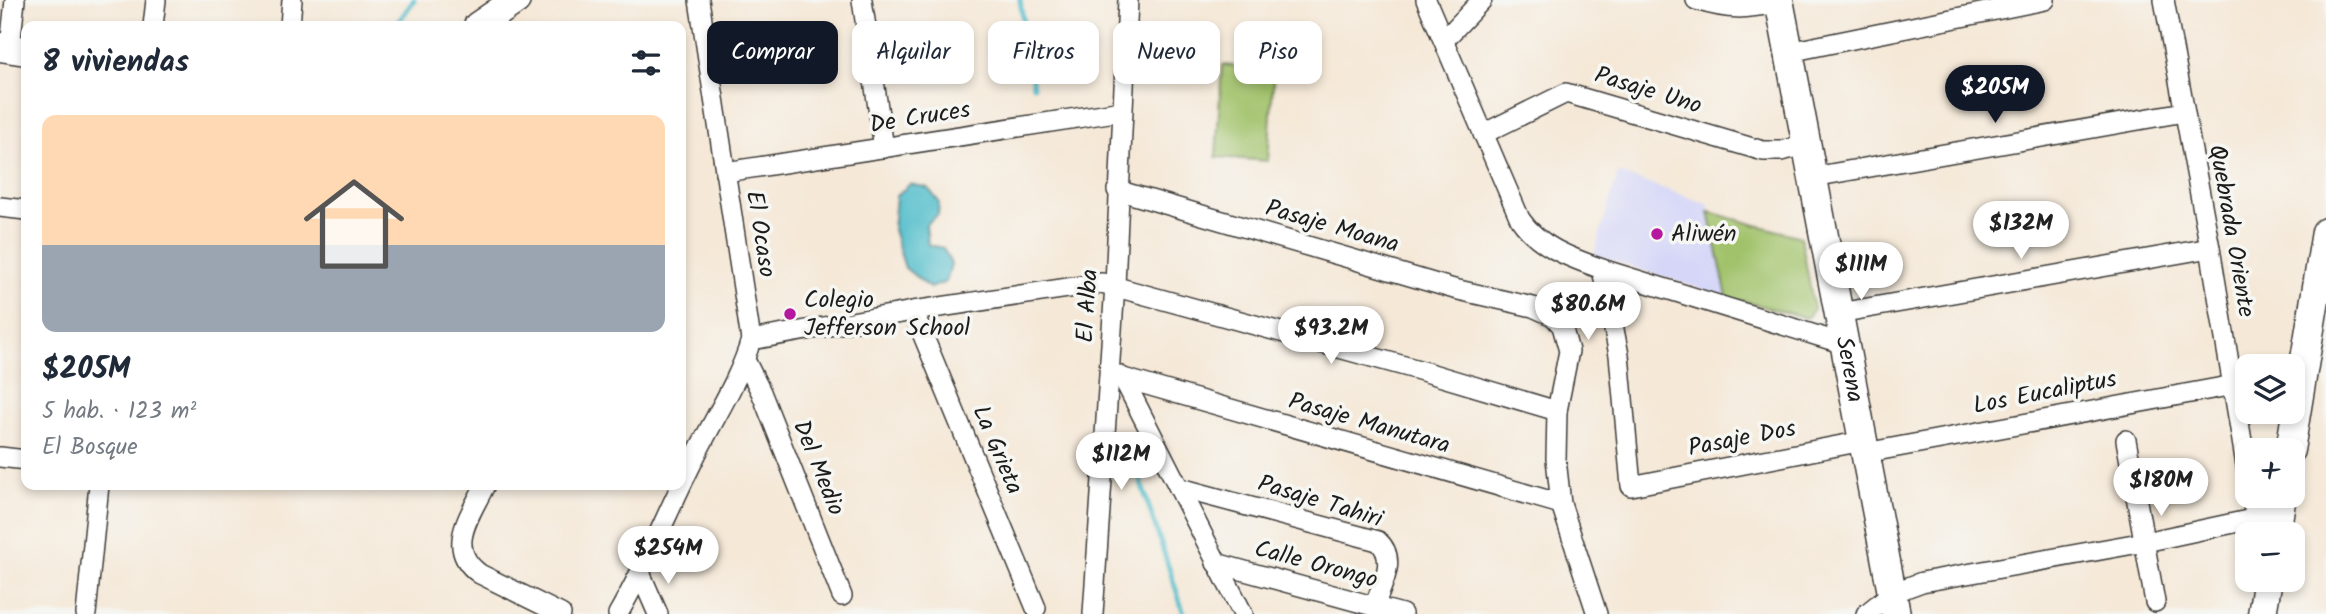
<!DOCTYPE html>
<html lang="es">
<meta charset="utf-8">
<style>
body{margin:0;font-family:Kalam,sans-serif;background:#f2f2f3;color:#1f2937;height:100vh;display:flex;flex-direction:column;font-size:26px;white-space:nowrap}
*{box-sizing:border-box;margin:0}
p{font-size:23px;color:#747a83}
.icon{flex:none;width:38px;height:38px;fill:none;stroke:currentColor;stroke-width:2;stroke-linecap:round;stroke-linejoin:round}
.map{position:relative;flex:1;overflow:hidden}
.details{position:absolute;left:21px;top:21px;width:665px;height:469px;display:flex;flex-direction:column;background:#fff;border-radius:14px;box-shadow:0 4px 10px #0003}
.details>*{flex:none}
.top-card{position:absolute;left:707px;top:21px;width:665px;height:63px;display:flex;gap:14px}
.fabs{position:absolute;left:2235px;top:354px;display:grid;gap:14px}
.fabs a{display:grid;place-items:center;width:70px;height:70px;border-radius:14px;background:#fff;box-shadow:0 4px 10px #0003;font-size:35px}
.price{position:absolute;translate:-50% -60px;padding:0 16px;border-radius:24px;background:#fff;color:#222;font-size:23px;line-height:46px;filter:drop-shadow(0 2px 4px #0008)}
.price::after{content:'';position:absolute;left:50%;top:42px;width:21px;height:16px;margin-left:-10px;background:inherit;clip-path:polygon(0 0,100% 0,50% 100%)}
.price.selected{background:#111827;color:#fff}
ul{padding:0;list-style:none}
li{display:grid;align-content:center;gap:14px;height:371px;padding:0 21px}
li span{display:grid;place-items:center;height:217px;border-radius:14px;color:#555}
li>.icon{margin-inline-start:auto}
span .icon{width:126px;height:126px;fill:#fffc;stroke-width:1}
li b{font-size:30px}
h2{display:flex;justify-content:space-between;align-items:center;height:84px;padding:0 21px;font-size:30px}
.chip{padding:0 24px;border-radius:14px;background:#fff;box-shadow:0 4px 10px #0003;font-size:24px;line-height:63px}
.chip.selected{background:#111827;color:#fff}
.map>svg:first-child{display:block}
</style>
<div class="map">
<svg width="2326" height="614" viewBox="0 0 2326 614">
<rect width="100%" height="100%" fill="#f6f6f2"/>
<filter id="ink" filterUnits="userSpaceOnUse"><feTurbulence type="fractalNoise" baseFrequency=".0143" numOctaves="2"/><feDisplacementMap in="SourceGraphic" scale="14" xChannelSelector="R" yChannelSelector="G"/><feConvolveMatrix kernelMatrix="1 2 1 2 8 2 1 2 1" color-interpolation-filters="sRGB"/></filter>
<filter id="wash" filterUnits="userSpaceOnUse"><feTurbulence type="fractalNoise" baseFrequency=".00686" numOctaves="4" result="noise"/><feDisplacementMap in="SourceGraphic" scale="28" xChannelSelector="R" yChannelSelector="G"/><feGaussianBlur stdDeviation="1.57" result="paint"/><feColorMatrix in="noise" values="0 0 0 0 0 0 0 0 0 0 0 0 0 0 0 0 0 1.4 0 .05"/><feComposite in="paint" operator="in"/></filter>
<g filter="url(#wash)">
<rect width="100%" height="100%" fill="#f5e8d7"/>
<polygon fill="#d6d7f8" points="1618,173 1708,204 1727,297 1594,255"/>
<g fill="#a1c26a" stroke="#5e6f43" stroke-width="2">
<polygon points="1222,65 1274,69 1268,161 1216,157"/>
<polygon points="1709,212 1801,237 1814,309 1807,318 1727,297"/>
</g>
<polygon fill="#51bdcb" stroke="#366c74" stroke-width="2" points="910,184 928,188 939,202 938,215 926,224 928,245 943,248 951,264 946,282 930,288 905,268 893,230 896,196"/>
<g fill="none" stroke-linecap="round" stroke-linejoin="round">
<g stroke="#51bdcb" stroke-width="5">
<polyline points="1020,0 1033,86"/>
<polyline points="399,21 414,0"/>
<polyline points="1134,461 1184,614"/>
</g>
</g>
</g>
<g filter="url(#ink)">
<g fill="none" stroke-linecap="round" stroke-linejoin="round">
<g stroke="#3d3b38" stroke-width="22">
<g id="street">
<polyline points="862,0 884,148"/>
<path d="M1426 0 1520 219C1539 247 1571 258 1602 269L1844 344"/>
<path d="M1696 0C1731 11 1744 9 1779 3"/>
<polyline points="2164,0 2210,248 2247,471"/>
<polyline points="153,26 156,0"/>
<polyline points="290,26 292,0"/>
<polyline points="1445,39 1482,0"/>
<polyline points="10,48 15,0"/>
<polyline points="1789,52 2045,0"/>
<polyline points="1483,134 1566,93 1763,151 1781,151 1806,145"/>
<polyline points="725,172 1122,111"/>
<polyline points="1813,177 2184,112"/>
<polyline points="1117,190 1454,289 1533,307 1553,316 1562,326 1569,351 1557,411 1556,459 1561,504 1597,614"/>
<polyline points="0,207 26,210"/>
<polyline points="1602,269 1619,355 1631,486 1863,441"/>
<polyline points="913,311 1036,608"/>
<polyline points="1839,313 2210,248"/>
<polyline points="751,340 913,311 1102,283 1419,370 1557,411"/>
<polyline points="745,360 761,392 842,596"/>
<polyline points="1118,375 1123,378 1243,614"/>
<polyline points="1123,378 1561,504"/>
<polyline points="2126,440 2155,602"/>
<polyline points="1865,453 2234,385"/>
<polyline points="0,457 26,460"/>
<path d="M485 485C470 516 444 549 480 574L561 614"/>
<path d="M1180 488 1378 541C1398 559 1382 584 1374 607"/>
<polyline points="2251,495 2253,506 2275,520"/>
<polyline points="1216,563 1402,614"/>
<polyline points="641,575 658,614"/>
<polyline points="86,614 99,485"/>
<path d="M618 614C646 566 666 515 691 465 710 424 738 384 751 340L699 0"/>
<polyline points="1093,614 1115,285 1128,0"/>
<polyline points="1866,614 1892,593 1922,582 2145,542 2248,520 2278,521"/>
</g>
</g>
<g stroke="#3d3b38" stroke-width="31">
<g id="secondary">
<path id="s1" d="M1779 0 1896 614"/>
<polyline points="478,26 516,0"/>
<polyline points="0,47 26,51"/>
<polyline points="2290,450 2326,232"/>
<polyline points="2276,534 2282,495"/>
<polyline points="2262,614 2268,579"/>
</g>
</g>
<use href="#street" stroke="#fff" stroke-width="19"/>
<use href="#secondary" stroke="#fff" stroke-width="28"/>
</g>
</g>
<g fill="#b5179e" stroke="#f6f6f2" stroke-width="2.5">
<circle cx="1657" cy="234" r="7"/>
<circle cx="790" cy="314" r="7"/>
</g>
<g text-anchor="middle" dominant-baseline="central" stroke-width="7" stroke-linejoin="round" paint-order="stroke">
<g font-size="24" fill="#1c1c1c" stroke="#f6f6f2">
<text transform="translate(1648 91) rotate(17)">Pasaje Uno</text>
<text transform="translate(920 118) rotate(-9)">De Cruces</text>
<text transform="translate(1332 227) rotate(16)">Pasaje Moana</text>
<text transform="translate(2231 231) rotate(80)">Quebrada Oriente</text>
<text transform="translate(760 234) rotate(81)">El Ocaso</text>
<text transform="translate(1088 306) rotate(-86)">El Alba</text>
<text stroke="none"><textPath href="#s1" startOffset="376">Serena</textPath></text>
<text transform="translate(2045 393) rotate(-11)">Los Eucaliptus</text>
<text transform="translate(1369 424) rotate(16)">Pasaje Manutara</text>
<text transform="translate(1742 439) rotate(-11)">Pasaje Dos</text>
<text transform="translate(997 450) rotate(67)">La Grieta</text>
<text transform="translate(818 468) rotate(68)">Del Medio</text>
<text transform="translate(1320 502) rotate(17)">Pasaje Tahiri</text>
<text transform="translate(1316 565) rotate(15)">Calle Orongo</text>
</g>
<g font-size="24" fill="#1c1c1c" stroke="#f6f6f2" text-anchor="start">
<text x="1671" y="234">Aliwén</text>
<text x="804" y="300">Colegio<tspan x="804" dy="28">Jefferson School</tspan></text>
</g>
</g>
</svg>
<div class="fabs">
<a><svg class="icon" aria-label="layers" viewBox="0 0 24 24"><path d="M12 4l9 5-9 5-9-5zM3 14l9 5 9-5"/></svg></a>
<a>+</a>
<a>−</a>
</div>
<b class="price selected" style="left:1995px;top:125px">$205M</b>
<b class="price" style="left:2021px;top:261px">$132M</b>
<b class="price" style="left:1861px;top:302px">$111M</b>
<b class="price" style="left:1588px;top:342px">$80.6M</b>
<b class="price" style="left:1331px;top:366px">$93.2M</b>
<b class="price" style="left:1121px;top:492px">$112M</b>
<b class="price" style="left:2161px;top:518px">$180M</b>
<b class="price" style="left:668px;top:586px">$254M</b>
<div class="top-card">
<a class="chip selected">Comprar</a>
<a class="chip">Alquilar</a>
<a class="chip">Filtros</a>
<a class="chip">Nuevo</a>
<a class="chip">Piso</a>
</div>
<section class="details">
<h2>8 viviendas<svg class="icon" aria-label="filters" viewBox="0 0 24 24"><path d="M4 7h16M4 17h16"/><circle cx="9" cy="7" r="2"/><circle cx="15" cy="17" r="2"/></svg></h2>
<ul>
<li><span style="background:linear-gradient(#ffd9b3 60%,#9aa5b1 0)"><svg class="icon" aria-label="home" viewBox="0 0 24 24"><path d="M3 11l9-7 9 7M6 9v11h12V9"/></svg></span><div><b>$205M</b><p>5 hab. · 123 m²</p><p>El Bosque</p></div></li>
</ul>
</section>
</div>
